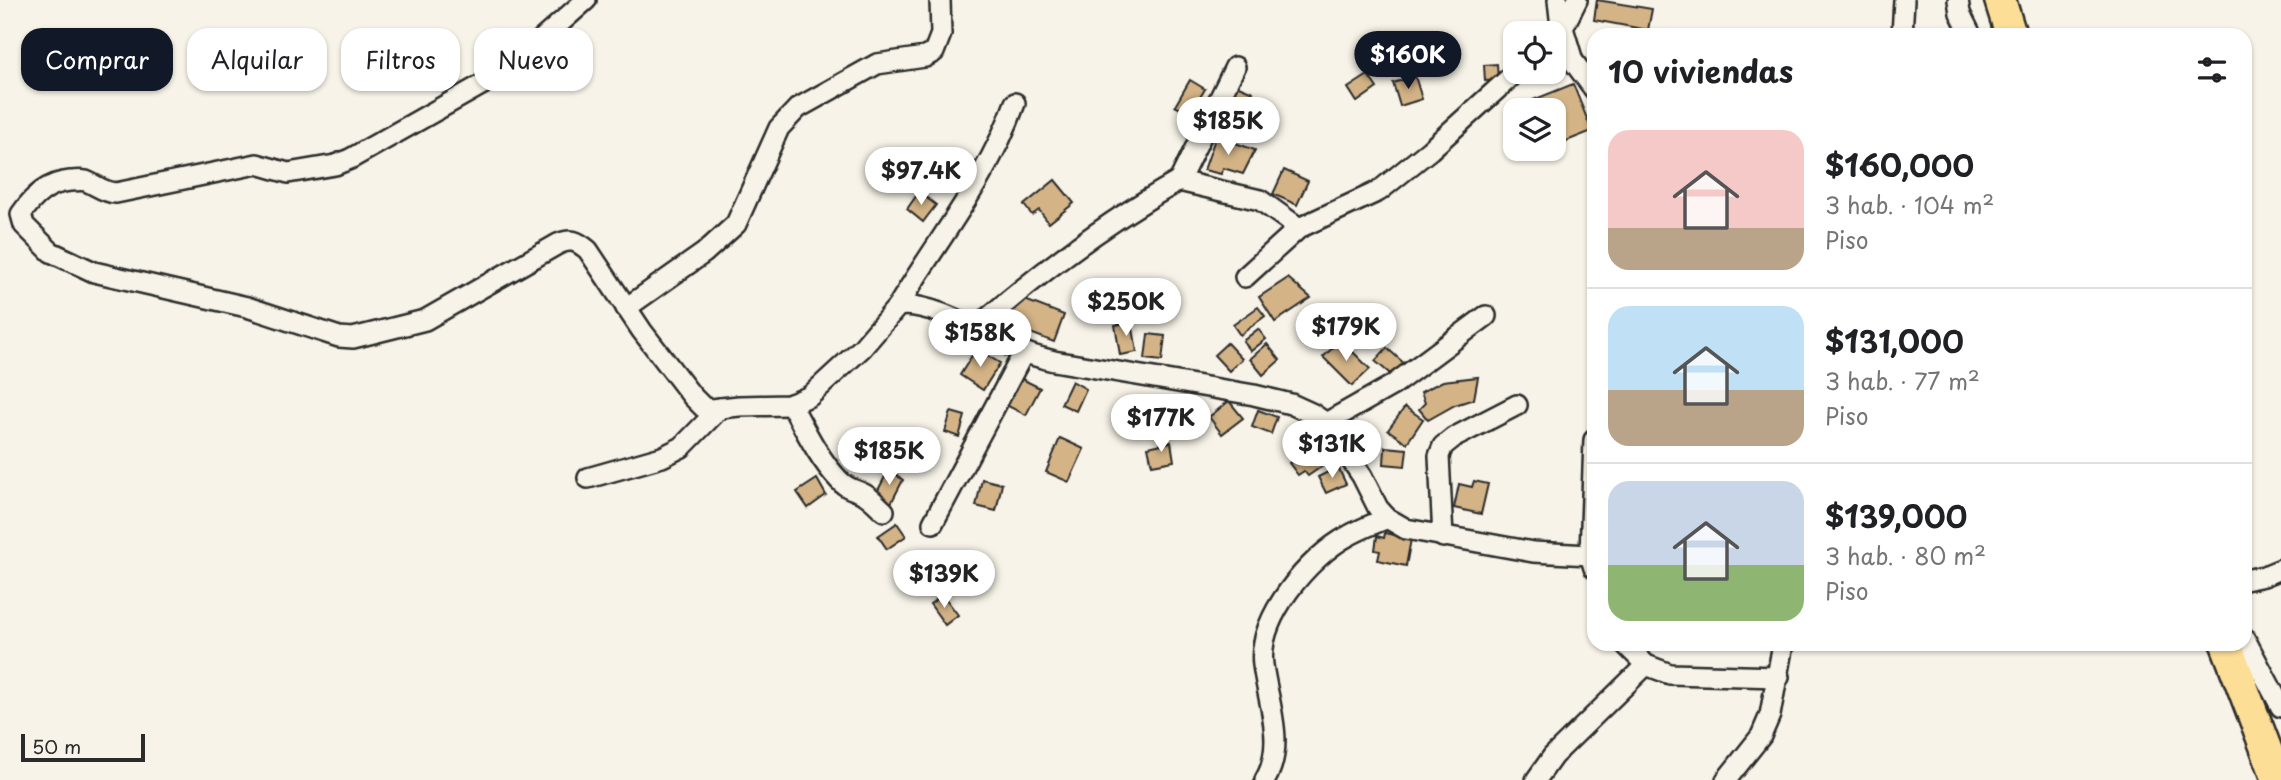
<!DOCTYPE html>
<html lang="es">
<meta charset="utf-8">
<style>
body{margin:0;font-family:"Playpen Sans",sans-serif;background:#f6f6f6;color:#202124;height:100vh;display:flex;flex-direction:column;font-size:26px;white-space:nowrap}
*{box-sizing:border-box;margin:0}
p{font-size:23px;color:#757577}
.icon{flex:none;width:38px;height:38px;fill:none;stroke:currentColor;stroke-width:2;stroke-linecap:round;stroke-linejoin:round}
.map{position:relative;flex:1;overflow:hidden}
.drawer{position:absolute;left:1587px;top:28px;width:665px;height:623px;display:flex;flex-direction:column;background:#fff;border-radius:21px;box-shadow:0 2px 5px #0004}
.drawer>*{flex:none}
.banner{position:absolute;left:21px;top:28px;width:665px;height:63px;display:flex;gap:14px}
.tools{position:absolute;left:1503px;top:21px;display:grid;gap:14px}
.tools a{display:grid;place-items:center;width:63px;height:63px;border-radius:14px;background:#fff;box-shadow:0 2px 5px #0004;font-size:35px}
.scale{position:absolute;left:21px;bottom:18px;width:124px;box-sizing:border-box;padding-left:7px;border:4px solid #2b2b2b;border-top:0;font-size:19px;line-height:24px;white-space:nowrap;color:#2b2b2b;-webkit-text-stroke:5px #f7f3e8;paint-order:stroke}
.price{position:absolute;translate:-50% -60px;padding:0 16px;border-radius:24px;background:#fff;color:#222;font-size:23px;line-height:46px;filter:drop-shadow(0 2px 4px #0008)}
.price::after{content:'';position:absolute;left:50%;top:42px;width:21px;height:16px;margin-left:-10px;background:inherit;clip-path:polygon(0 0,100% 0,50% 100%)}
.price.active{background:#111827;color:#fff}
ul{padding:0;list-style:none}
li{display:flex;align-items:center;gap:21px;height:175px;padding:0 21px}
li+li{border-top:2px solid #e0e0e0}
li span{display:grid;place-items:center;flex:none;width:196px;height:140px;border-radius:21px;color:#555}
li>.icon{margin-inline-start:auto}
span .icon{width:84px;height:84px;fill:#fffc;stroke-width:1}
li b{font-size:30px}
h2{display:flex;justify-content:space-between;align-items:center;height:84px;padding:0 21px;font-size:30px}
.chip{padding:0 24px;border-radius:21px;background:#fff;box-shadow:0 2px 5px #0004;font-size:24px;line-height:63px}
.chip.active{background:#111827;color:#fff}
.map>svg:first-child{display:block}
</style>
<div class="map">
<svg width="2281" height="780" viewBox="0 0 2281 780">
<rect width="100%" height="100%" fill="#f7f3e8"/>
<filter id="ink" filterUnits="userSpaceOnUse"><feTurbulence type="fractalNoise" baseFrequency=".0143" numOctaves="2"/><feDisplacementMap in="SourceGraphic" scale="14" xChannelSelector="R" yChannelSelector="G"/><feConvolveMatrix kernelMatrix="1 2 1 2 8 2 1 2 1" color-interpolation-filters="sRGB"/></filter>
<g filter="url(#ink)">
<g fill="#d4b487" stroke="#2b2b2b" stroke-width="2">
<polygon points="1597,0 1652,9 1648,30 1594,20"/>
<polygon points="1497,64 1498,80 1485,81 1484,65"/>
<polygon points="1368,75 1377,88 1357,102 1348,88"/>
<polygon points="1415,76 1422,99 1400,106 1393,83"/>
<polygon points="1190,80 1205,89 1190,114 1175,106"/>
<polygon points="1229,82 1253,92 1244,110 1221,100"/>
<polygon points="1573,84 1592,131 1554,146 1554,110 1537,110 1533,100"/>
<polygon points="1216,136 1255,150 1243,174 1223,168 1221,174 1204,170"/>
<polygon points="1284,170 1308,181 1297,205 1273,194"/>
<polygon points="1055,180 1074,203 1049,223 1039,210 1032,215 1024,205"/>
<polygon points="919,192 936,205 923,222 907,209"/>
<polygon points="1288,278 1311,298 1275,322 1259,297"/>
<polygon points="1017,297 1064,315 1054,342 1012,326 1006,339 992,334 1000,313 1010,317"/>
<polygon points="1258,307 1265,316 1240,335 1233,325"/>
<polygon points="1132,322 1137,352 1120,355 1115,325"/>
<polygon points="1258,329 1266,339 1251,351 1243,341"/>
<polygon points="1148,334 1165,336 1162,361 1145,359"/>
<polygon points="1341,340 1370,369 1352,386 1323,357"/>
<polygon points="1227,343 1242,359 1229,371 1214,355"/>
<polygon points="1267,344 1280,360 1263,375 1250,359"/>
<polygon points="1387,348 1406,365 1395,378 1375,361"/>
<polygon points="976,349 1000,363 983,390 960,375"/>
<polygon points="1018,377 1040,388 1026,415 1004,404"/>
<polygon points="1478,377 1474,399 1455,405 1428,420 1419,409 1425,403 1421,392 1443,381"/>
<polygon points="1072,381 1086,389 1076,411 1061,404"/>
<polygon points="1229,401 1243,418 1222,434 1209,417"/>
<polygon points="1405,407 1423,419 1407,443 1388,430"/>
<polygon points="1258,410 1277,417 1271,434 1252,427"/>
<polygon points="951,412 965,416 959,437 945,432"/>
<polygon points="1305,425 1331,460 1308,476 1304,471 1298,475 1289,463 1298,457 1285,439"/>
<polygon points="1060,438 1084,449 1069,482 1046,472"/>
<polygon points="1171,442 1174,461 1152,465 1148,447"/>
<polygon points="1385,447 1407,449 1405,466 1384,464"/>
<polygon points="1338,467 1346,484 1326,493 1318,477"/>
<polygon points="889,469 903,480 890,505 875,496"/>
<polygon points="817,479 826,495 808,508 797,492"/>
<polygon points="982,479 1002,484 996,511 976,506"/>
<polygon points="1474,481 1488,484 1481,514 1454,508 1459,484 1472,487"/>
<polygon points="897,523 906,536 887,549 878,536"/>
<polygon points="1385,533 1411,539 1406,566 1378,560 1380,551 1375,550 1377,536 1384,538"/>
<polygon points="943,595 958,615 945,625 930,604"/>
</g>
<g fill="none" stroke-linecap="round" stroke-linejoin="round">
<g stroke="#2b2b2b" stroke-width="24">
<g id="minor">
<path d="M586 0 506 71 350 159 335 165 288 173 257 164 116 193C103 192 98 186 86 181 81 180 75 181 70 181 47 183 34 196 21 214L24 225 51 252 94 272 247 307 339 337 353 338 425 320 558 244C571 238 577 241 588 250L642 331 692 396 704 408 712 409 739 406 789 405 810 396 862 348 898 306C931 300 990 338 1022 351 1032 356 1043 358 1054 361L1254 395 1291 404 1313 414 1326 423 1362 476 1378 508 1387 518 1406 529 1533 552 1590 555"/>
<polyline points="1558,0 1560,18 1573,61 1594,89"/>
<polyline points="1958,0 1960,13 1971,35"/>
<polyline points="1558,31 1564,26 1577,0"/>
<polyline points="1902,35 1904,0"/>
<polyline points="1179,181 1235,67"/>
<polyline points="1245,277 1299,228 1379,191 1430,150 1516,72"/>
<path d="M898 306C938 239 989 177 1015 103"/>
<polyline points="626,308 704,253 736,224 779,128 798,108 877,64 925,57 934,52 941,34 940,0"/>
<path d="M975 329C1038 274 1106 222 1179 181L1260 200 1299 228"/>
<path d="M791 404C805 430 819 459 839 480 846 488 853 489 862 493 870 496 877 505 884 511"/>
<polyline points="1326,423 1393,385 1486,316"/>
<polyline points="1594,440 1590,555 1594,568"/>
<polyline points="588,478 662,457 682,447 720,408"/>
<polyline points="933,523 1024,352"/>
<polyline points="1443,537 1439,456 1443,446 1453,438 1517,405"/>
<polyline points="2245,580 2264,576 2281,569"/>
<polyline points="2245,639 2281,707"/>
<polyline points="1625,644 1646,665 1670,674 1779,677"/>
<path d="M1265 780C1286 745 1268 703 1263 665 1257 618 1309 557 1348 536 1360 529 1374 524 1387 518"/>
<polyline points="1536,780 1553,756 1646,665"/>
<polyline points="1726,780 1761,736 1770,715 1783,644"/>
</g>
</g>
<g stroke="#2b2b2b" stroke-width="35">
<g id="highway">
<polyline points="2000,0 2011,35"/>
<polyline points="2226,644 2278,780"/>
</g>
</g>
<use href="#minor" stroke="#f7f3e8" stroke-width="19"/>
<use href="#highway" stroke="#fcde96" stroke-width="30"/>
</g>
</g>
</svg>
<div class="tools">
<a><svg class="icon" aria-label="locate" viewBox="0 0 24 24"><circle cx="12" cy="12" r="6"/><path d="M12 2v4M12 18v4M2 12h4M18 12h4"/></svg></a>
<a><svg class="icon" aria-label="layers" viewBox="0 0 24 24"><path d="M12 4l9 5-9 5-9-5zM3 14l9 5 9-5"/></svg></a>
</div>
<div class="scale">50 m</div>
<b class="price active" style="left:1408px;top:91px">$160K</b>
<b class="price" style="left:1228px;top:157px">$185K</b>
<b class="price" style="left:921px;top:207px">$97.4K</b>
<b class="price" style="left:1126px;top:338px">$250K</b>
<b class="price" style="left:1346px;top:363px">$179K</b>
<b class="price" style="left:980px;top:369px">$158K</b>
<b class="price" style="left:1161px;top:454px">$177K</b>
<b class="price" style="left:1332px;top:480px">$131K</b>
<b class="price" style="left:889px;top:487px">$185K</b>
<b class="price" style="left:944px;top:610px">$139K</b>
<div class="banner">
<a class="chip active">Comprar</a>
<a class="chip">Alquilar</a>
<a class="chip">Filtros</a>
<a class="chip">Nuevo</a>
</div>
<section class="drawer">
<h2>10 viviendas<svg class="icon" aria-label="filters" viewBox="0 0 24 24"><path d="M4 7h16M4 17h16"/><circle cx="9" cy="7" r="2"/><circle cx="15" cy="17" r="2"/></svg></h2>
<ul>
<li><span style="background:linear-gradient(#f6c9c9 70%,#b9a48a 0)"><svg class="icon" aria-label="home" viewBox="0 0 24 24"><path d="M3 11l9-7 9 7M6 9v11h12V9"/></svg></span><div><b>$160,000</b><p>3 hab. · 104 m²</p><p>Piso</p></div></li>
<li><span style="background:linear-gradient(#bfe0f5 60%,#b9a48a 0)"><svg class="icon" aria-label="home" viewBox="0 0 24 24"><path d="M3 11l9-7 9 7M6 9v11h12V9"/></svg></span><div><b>$131,000</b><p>3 hab. · 77 m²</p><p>Piso</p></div></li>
<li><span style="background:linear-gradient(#c9d6e8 60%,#8fb573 0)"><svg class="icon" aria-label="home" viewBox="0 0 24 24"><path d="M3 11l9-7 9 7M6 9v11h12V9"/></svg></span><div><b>$139,000</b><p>3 hab. · 80 m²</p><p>Piso</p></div></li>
</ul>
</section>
</div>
